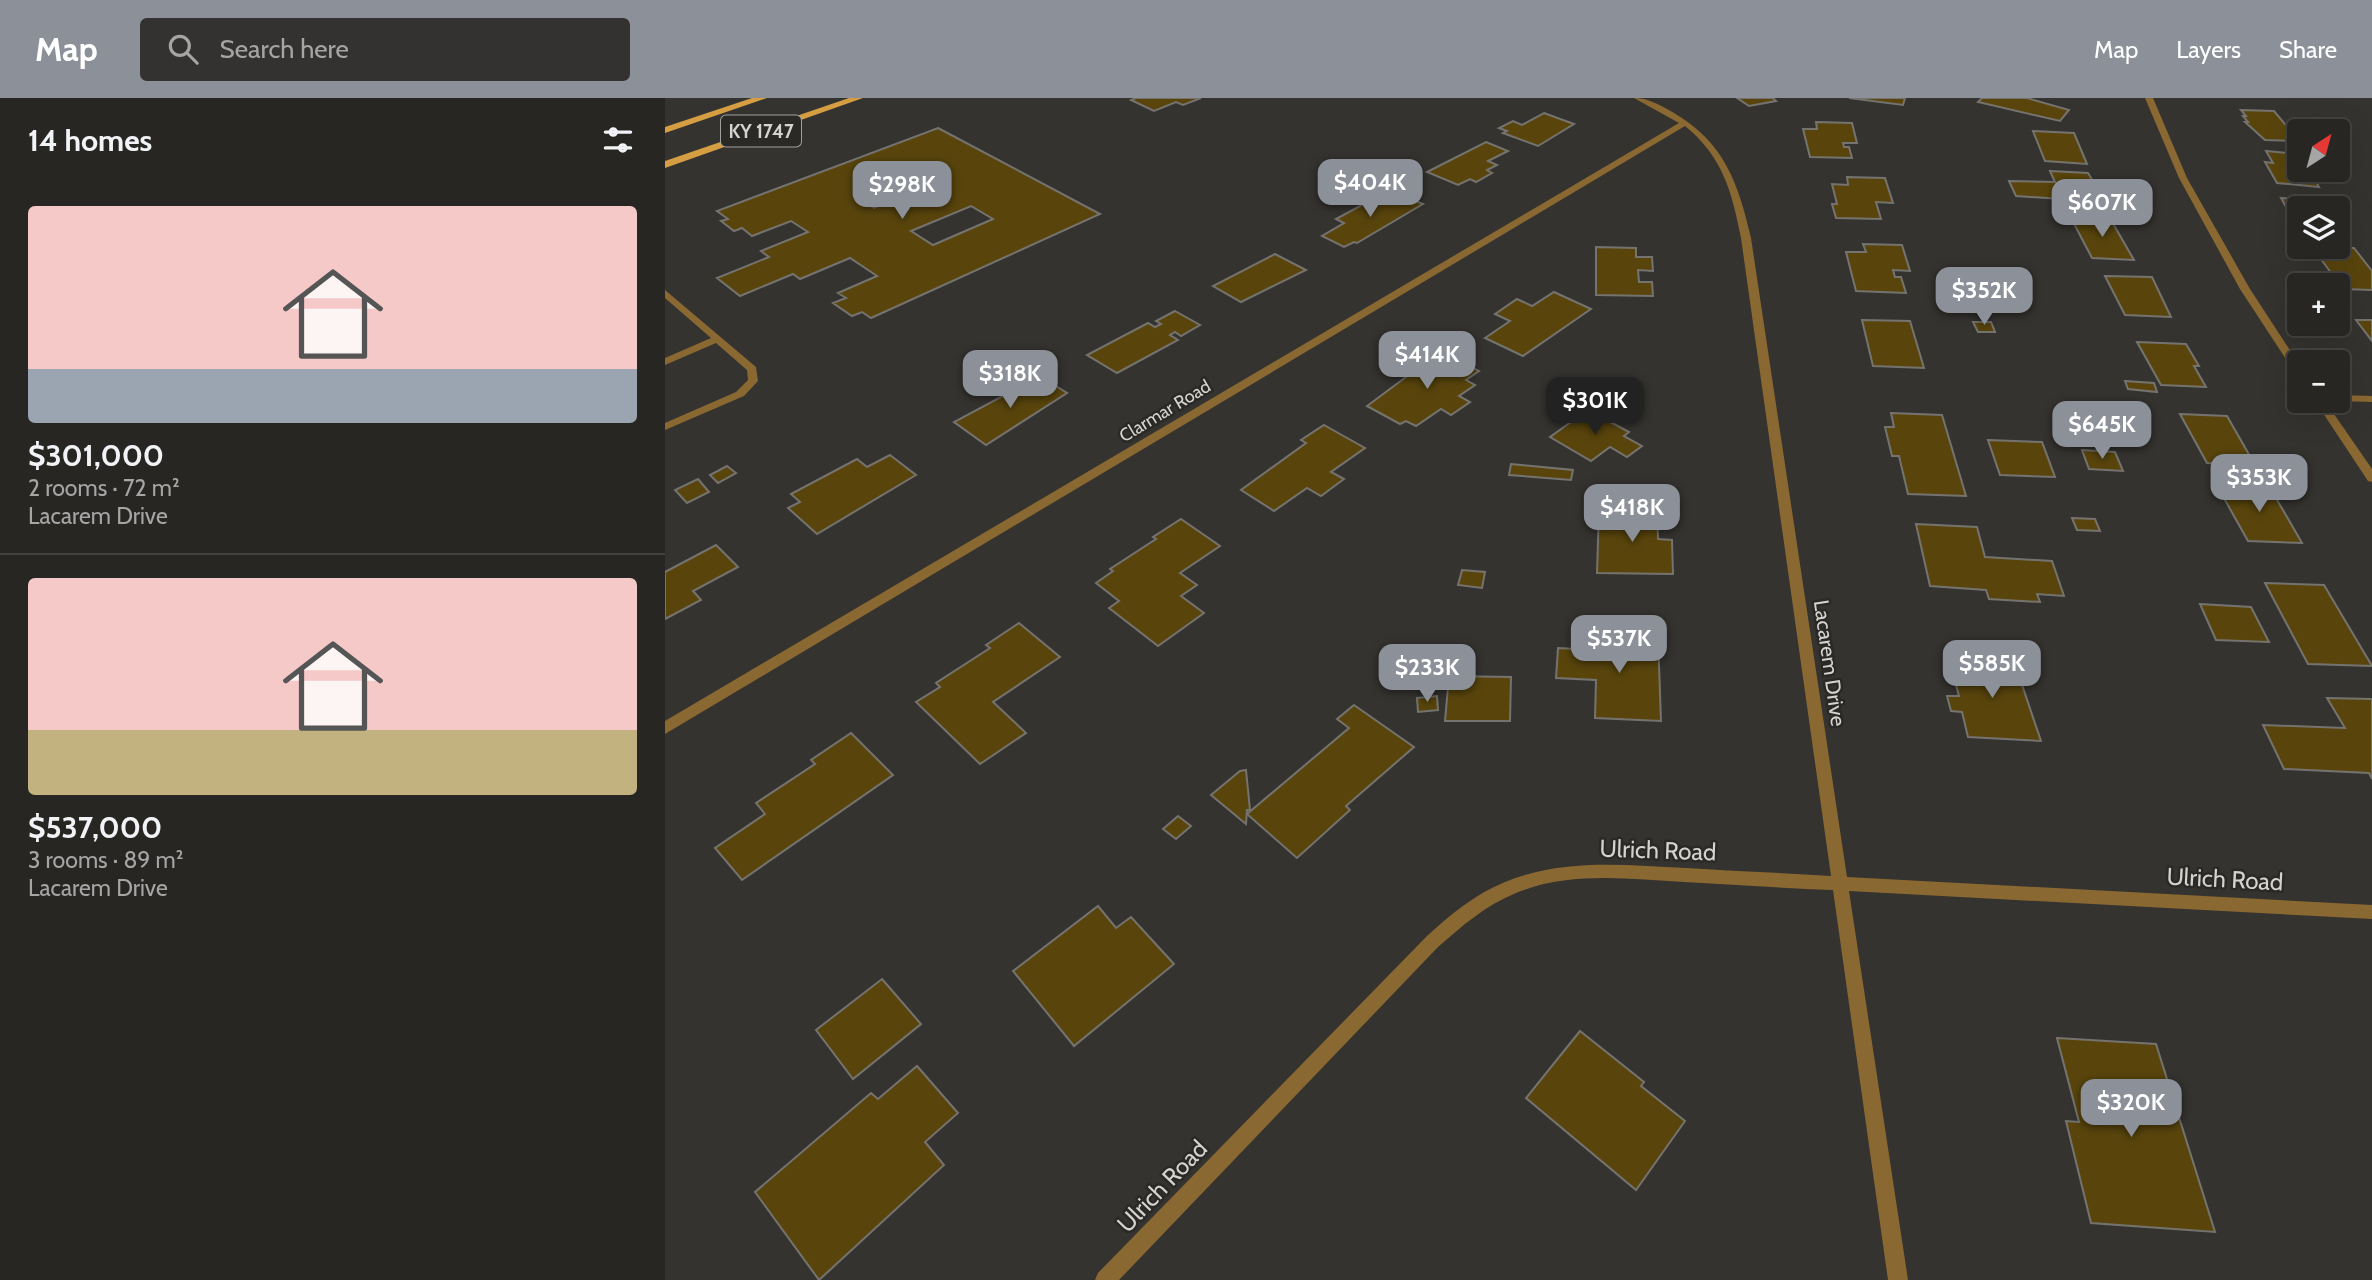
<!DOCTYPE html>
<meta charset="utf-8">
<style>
body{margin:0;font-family:Cabin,sans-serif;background:#343230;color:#f1f3f6;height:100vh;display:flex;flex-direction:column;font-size:26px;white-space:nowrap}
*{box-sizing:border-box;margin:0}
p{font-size:23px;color:#a5a5a6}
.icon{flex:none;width:38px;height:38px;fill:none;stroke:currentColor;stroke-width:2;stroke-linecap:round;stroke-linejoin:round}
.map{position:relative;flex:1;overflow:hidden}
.drawer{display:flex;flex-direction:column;background:#282623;width:665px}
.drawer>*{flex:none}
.needle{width:46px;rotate:36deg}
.tools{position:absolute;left:1622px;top:21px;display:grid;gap:14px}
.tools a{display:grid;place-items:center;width:63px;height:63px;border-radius:7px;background:#282623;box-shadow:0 7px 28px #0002,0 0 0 2px #444341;font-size:35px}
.price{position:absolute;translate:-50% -60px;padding:0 16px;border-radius:14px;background:#8c9099;color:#fff;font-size:23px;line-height:46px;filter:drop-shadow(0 2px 4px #0008)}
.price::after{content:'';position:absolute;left:50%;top:42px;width:21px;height:16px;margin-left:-10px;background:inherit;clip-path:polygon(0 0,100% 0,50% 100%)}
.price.current{background:#222;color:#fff}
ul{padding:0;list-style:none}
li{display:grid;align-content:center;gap:14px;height:371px;padding:0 28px}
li+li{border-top:2px solid #444341}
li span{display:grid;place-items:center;height:217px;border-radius:7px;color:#555}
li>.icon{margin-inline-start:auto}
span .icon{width:126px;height:126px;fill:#fffc;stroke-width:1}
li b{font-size:30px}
h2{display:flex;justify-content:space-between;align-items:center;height:84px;padding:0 28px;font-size:30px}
header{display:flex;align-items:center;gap:42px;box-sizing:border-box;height:98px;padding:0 35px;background:#8c9099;color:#fff}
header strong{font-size:33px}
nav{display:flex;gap:38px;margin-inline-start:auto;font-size:24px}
.search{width:490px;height:63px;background:#343230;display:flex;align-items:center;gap:18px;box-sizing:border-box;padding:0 24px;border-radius:7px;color:#a5a5a6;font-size:26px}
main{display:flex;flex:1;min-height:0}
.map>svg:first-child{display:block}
</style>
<header>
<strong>Map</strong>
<div class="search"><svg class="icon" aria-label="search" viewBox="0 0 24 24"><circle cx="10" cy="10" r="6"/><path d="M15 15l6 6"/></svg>Search here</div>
<nav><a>Map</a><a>Layers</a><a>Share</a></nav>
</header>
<main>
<section class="drawer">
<h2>14 homes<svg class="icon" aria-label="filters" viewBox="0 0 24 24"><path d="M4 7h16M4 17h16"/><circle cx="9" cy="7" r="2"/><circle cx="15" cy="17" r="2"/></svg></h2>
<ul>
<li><span style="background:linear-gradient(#f6c9c9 75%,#9aa5b1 0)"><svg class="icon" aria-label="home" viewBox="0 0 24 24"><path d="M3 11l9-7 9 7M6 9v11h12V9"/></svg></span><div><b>$301,000</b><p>2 rooms · 72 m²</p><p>Lacarem Drive</p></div></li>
<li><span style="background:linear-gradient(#f6c9c9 70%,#c2b280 0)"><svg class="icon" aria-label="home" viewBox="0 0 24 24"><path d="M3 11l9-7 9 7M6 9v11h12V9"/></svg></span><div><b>$537,000</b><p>3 rooms · 89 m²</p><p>Lacarem Drive</p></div></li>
</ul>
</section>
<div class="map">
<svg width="1707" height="1182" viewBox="0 0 1707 1182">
<rect width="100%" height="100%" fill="#35332f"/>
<g fill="#59450c" stroke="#75736f" stroke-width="2" fill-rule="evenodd">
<polygon points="471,0 536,0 518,7 511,4 489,13 466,2"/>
<polygon points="1072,0 1108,0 1111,3 1084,8"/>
<polygon points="1184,0 1240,0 1238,7"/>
<polygon points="1317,0 1362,0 1404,12 1395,23 1313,4"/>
<polygon points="1576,12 1609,13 1634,43 1600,42 1580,24 1583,24 1578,18 1581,18"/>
<polygon points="879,15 909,26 873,48 838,35 842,33 834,30 848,23 857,27"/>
<polygon points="1151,24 1187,25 1192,45 1178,45 1179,49 1184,49 1187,60 1145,59 1138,31 1152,31"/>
<path d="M273 30 435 116 206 220 197 214 187 218 168 205 181 200 173 195 212 178 185 160 135 181 128 176 75 198 52 180 104 159 96 153 143 134 126 123 87 138 77 130 69 133 56 123 63 121 52 113ZM247 74 268 86 209 110 189 97ZM306 108 328 121 268 147 246 133Z"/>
<polygon points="1368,33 1409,35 1422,66 1380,63"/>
<polygon points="821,44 843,53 823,63 832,67 822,72 827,75 811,84 805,81 793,87 762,74"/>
<polygon points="1601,53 1634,56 1634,72 1645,72 1654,89 1612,85 1600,64 1608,65"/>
<polygon points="1385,73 1423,75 1431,88 1436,88 1441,104 1351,98 1344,83 1390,84"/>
<polygon points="1182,79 1220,80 1228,105 1211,104 1216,121 1171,120 1167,106 1172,106 1167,86 1183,87"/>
<polygon points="719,95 734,101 739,98 758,106 692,145 689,144 679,149 657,138 679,125 671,121"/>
<polygon points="1616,100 1657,103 1661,110 1634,110 1634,124 1630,117 1625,116"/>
<polygon points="1406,120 1446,122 1469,162 1427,160"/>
<polygon points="1198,146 1237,147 1245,173 1228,172 1230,179 1236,179 1241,195 1191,193 1181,154 1201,154"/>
<polygon points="931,149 971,150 971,159 987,159 988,173 973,172 974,184 987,184 988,198 931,197"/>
<polygon points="1647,149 1689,150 1707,173 1707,192 1678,191"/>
<polygon points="610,156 641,172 576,204 548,188"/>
<polygon points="1440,178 1487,179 1506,219 1460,217"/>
<polygon points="889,194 926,211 858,258 820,240 845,223 830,216 852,201 867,208"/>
<polygon points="510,213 535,227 516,238 510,234 505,237 513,242 452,275 422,257 483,225 490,229 496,226 491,223"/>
<polygon points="1197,222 1245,223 1259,270 1208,268"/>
<polygon points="1691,222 1707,222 1707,243"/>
<polygon points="1308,224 1326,224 1330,234 1313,234"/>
<polygon points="1472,244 1521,246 1534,268 1529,268 1541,289 1496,287"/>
<polygon points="776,253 814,273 801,282 810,287 794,298 805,304 786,317 776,311 751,328 741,323 735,326 702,308"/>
<polygon points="375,278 402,295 321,347 289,324"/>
<polygon points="1460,283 1489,285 1492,294 1463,291"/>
<polygon points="923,312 964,334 959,338 977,348 962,359 945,349 926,363 885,339"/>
<polygon points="1226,315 1277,317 1301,398 1243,396 1234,358 1227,358 1220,329 1229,329"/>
<polygon points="1515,316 1562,318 1590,367 1542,365"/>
<polygon points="659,327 700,350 666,374 679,381 656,398 642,390 609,413 576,392 641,345 636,342"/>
<polygon points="1323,342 1377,344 1390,379 1335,377"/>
<polygon points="1417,352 1450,354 1458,373 1424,371"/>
<polygon points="225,357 251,377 152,436 123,410 135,404 126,396 192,361 202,369"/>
<polygon points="846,366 908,372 906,382 844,377"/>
<polygon points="62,368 71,375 53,385 45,377"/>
<polygon points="33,381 44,394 22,405 10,392"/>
<polygon points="1551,386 1604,388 1637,445 1583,443"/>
<polygon points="934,411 992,413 993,441 1007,442 1008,476 932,475"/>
<polygon points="1407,420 1430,421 1435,433 1412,432"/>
<polygon points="516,421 555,448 515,475 532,487 516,498 539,515 493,548 444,510 454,503 431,485 448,473 445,471 491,441 488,439"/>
<polygon points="1251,426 1312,429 1320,459 1387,463 1399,498 1372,496 1375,504 1324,501 1321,492 1265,488"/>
<polygon points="51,447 73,469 28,493 36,502 0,521 0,474"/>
<polygon points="797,472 820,474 817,490 793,487"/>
<polygon points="1600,485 1659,487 1707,568 1643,566"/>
<polygon points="1535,506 1586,509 1604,544 1551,542"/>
<polygon points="354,525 395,559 328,604 361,635 315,666 251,604 275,589 271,585 325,550 321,547"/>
<polygon points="931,535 993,538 996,623 930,620 931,582 891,580 893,550 931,552"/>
<polygon points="1284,561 1349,563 1376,643 1303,639 1297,614 1286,613 1282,598 1294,598"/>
<polygon points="784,578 846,579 845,623 780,623"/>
<polygon points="772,598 773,612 753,614 752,600"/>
<polygon points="1662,600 1707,601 1707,681 1704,675 1619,671 1598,627 1680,630"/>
<polygon points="689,607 749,649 681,708 685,712 632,760 582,716 684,630 672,621"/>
<polygon points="186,635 228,677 77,782 50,750 100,716 91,705 150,666 146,662"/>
<polygon points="581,672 585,712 582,712 581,726 546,697 575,673"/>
<polygon points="513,718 526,728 511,741 498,731"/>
<polygon points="433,808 451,830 466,819 509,866 409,948 348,873"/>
<polygon points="217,881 256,926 188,981 151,932"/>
<polygon points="915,933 979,984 976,988 1020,1023 971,1092 861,1000"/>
<polygon points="1392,940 1491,946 1550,1134 1426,1125 1401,1023 1414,1024"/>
<polygon points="252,968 293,1015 260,1044 279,1067 154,1182 90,1094 206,995 213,1001"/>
</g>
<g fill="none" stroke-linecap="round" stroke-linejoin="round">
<polygon fill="#8a6832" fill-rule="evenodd" points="0,192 91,269 93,283 79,298 0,332 0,325 71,294 83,282 82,272 51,245 0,267 0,260 46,240 0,200"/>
<g fill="#8a6832" fill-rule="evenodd">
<path d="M969 0C984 0 997 8 1009 15 1060 45 1073 85 1086 140L1182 779 1707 807V821L1184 793 1243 1182H1223L1168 792C1119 790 1069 787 1019 784 964 781 904 773 851 795 821 807 797 828 773 849L454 1182H430L433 1175 761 839C785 817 810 796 840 784 898 760 960 767 1021 770 1069 773 1118 775 1166 778L1076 140C1067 94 1058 59 1020 28L0 636V623L1014 25Z"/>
<polygon points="1480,0 1488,0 1522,80 1585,191 1634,266 1634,276 1630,275 1575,191 1514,80"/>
<polygon points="1673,297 1707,298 1707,304 1673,303 1671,303 1673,303"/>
<polygon points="1650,303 1660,303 1707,371 1707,384 1703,383"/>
</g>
<g fill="#d59e42" fill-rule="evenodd">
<polygon points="87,0 102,0 0,35 0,29"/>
<polygon points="184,0 198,0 0,70 0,63"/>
</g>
</g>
<g text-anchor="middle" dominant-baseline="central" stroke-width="5" stroke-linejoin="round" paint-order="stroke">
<g font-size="18" fill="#d4d3d1" stroke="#2b2926">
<text transform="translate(500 313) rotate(-31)">Clarmar Road</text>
</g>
<rect fill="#2b2926" stroke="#a1a09e" stroke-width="2" x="56" y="17.5" width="80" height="31" rx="5"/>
<g font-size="19" font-weight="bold" fill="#d4d3d1">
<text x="96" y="33">KY 1747</text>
</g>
<g font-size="21" fill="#d4d3d1" stroke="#2b2926">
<text transform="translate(1165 565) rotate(82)">Lacarem Drive</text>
</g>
<g font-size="24" fill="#d4d3d1" stroke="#2b2926">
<text transform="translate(993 752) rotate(2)">Ulrich Road</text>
<text transform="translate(1560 781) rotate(3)">Ulrich Road</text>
<text transform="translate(497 1088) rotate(-46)">Ulrich Road</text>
</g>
</g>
</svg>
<div class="tools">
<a><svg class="needle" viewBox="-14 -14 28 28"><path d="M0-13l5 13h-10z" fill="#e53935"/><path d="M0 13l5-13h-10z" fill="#a5a5a6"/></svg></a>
<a><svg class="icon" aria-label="layers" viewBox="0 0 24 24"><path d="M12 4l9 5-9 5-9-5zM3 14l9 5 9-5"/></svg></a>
<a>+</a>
<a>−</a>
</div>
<b class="price" style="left:705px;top:121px">$404K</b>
<b class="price" style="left:237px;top:123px">$298K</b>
<b class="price" style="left:1437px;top:141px">$607K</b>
<b class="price" style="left:1319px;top:229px">$352K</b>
<b class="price" style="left:762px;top:293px">$414K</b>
<b class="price" style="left:345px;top:312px">$318K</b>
<b class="price current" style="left:930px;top:339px">$301K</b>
<b class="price" style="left:1437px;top:363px">$645K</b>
<b class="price" style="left:1594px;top:416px">$353K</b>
<b class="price" style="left:967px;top:446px">$418K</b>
<b class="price" style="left:954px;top:577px">$537K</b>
<b class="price" style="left:1327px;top:602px">$585K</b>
<b class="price" style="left:762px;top:606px">$233K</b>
<b class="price" style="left:1466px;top:1041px">$320K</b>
</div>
</main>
